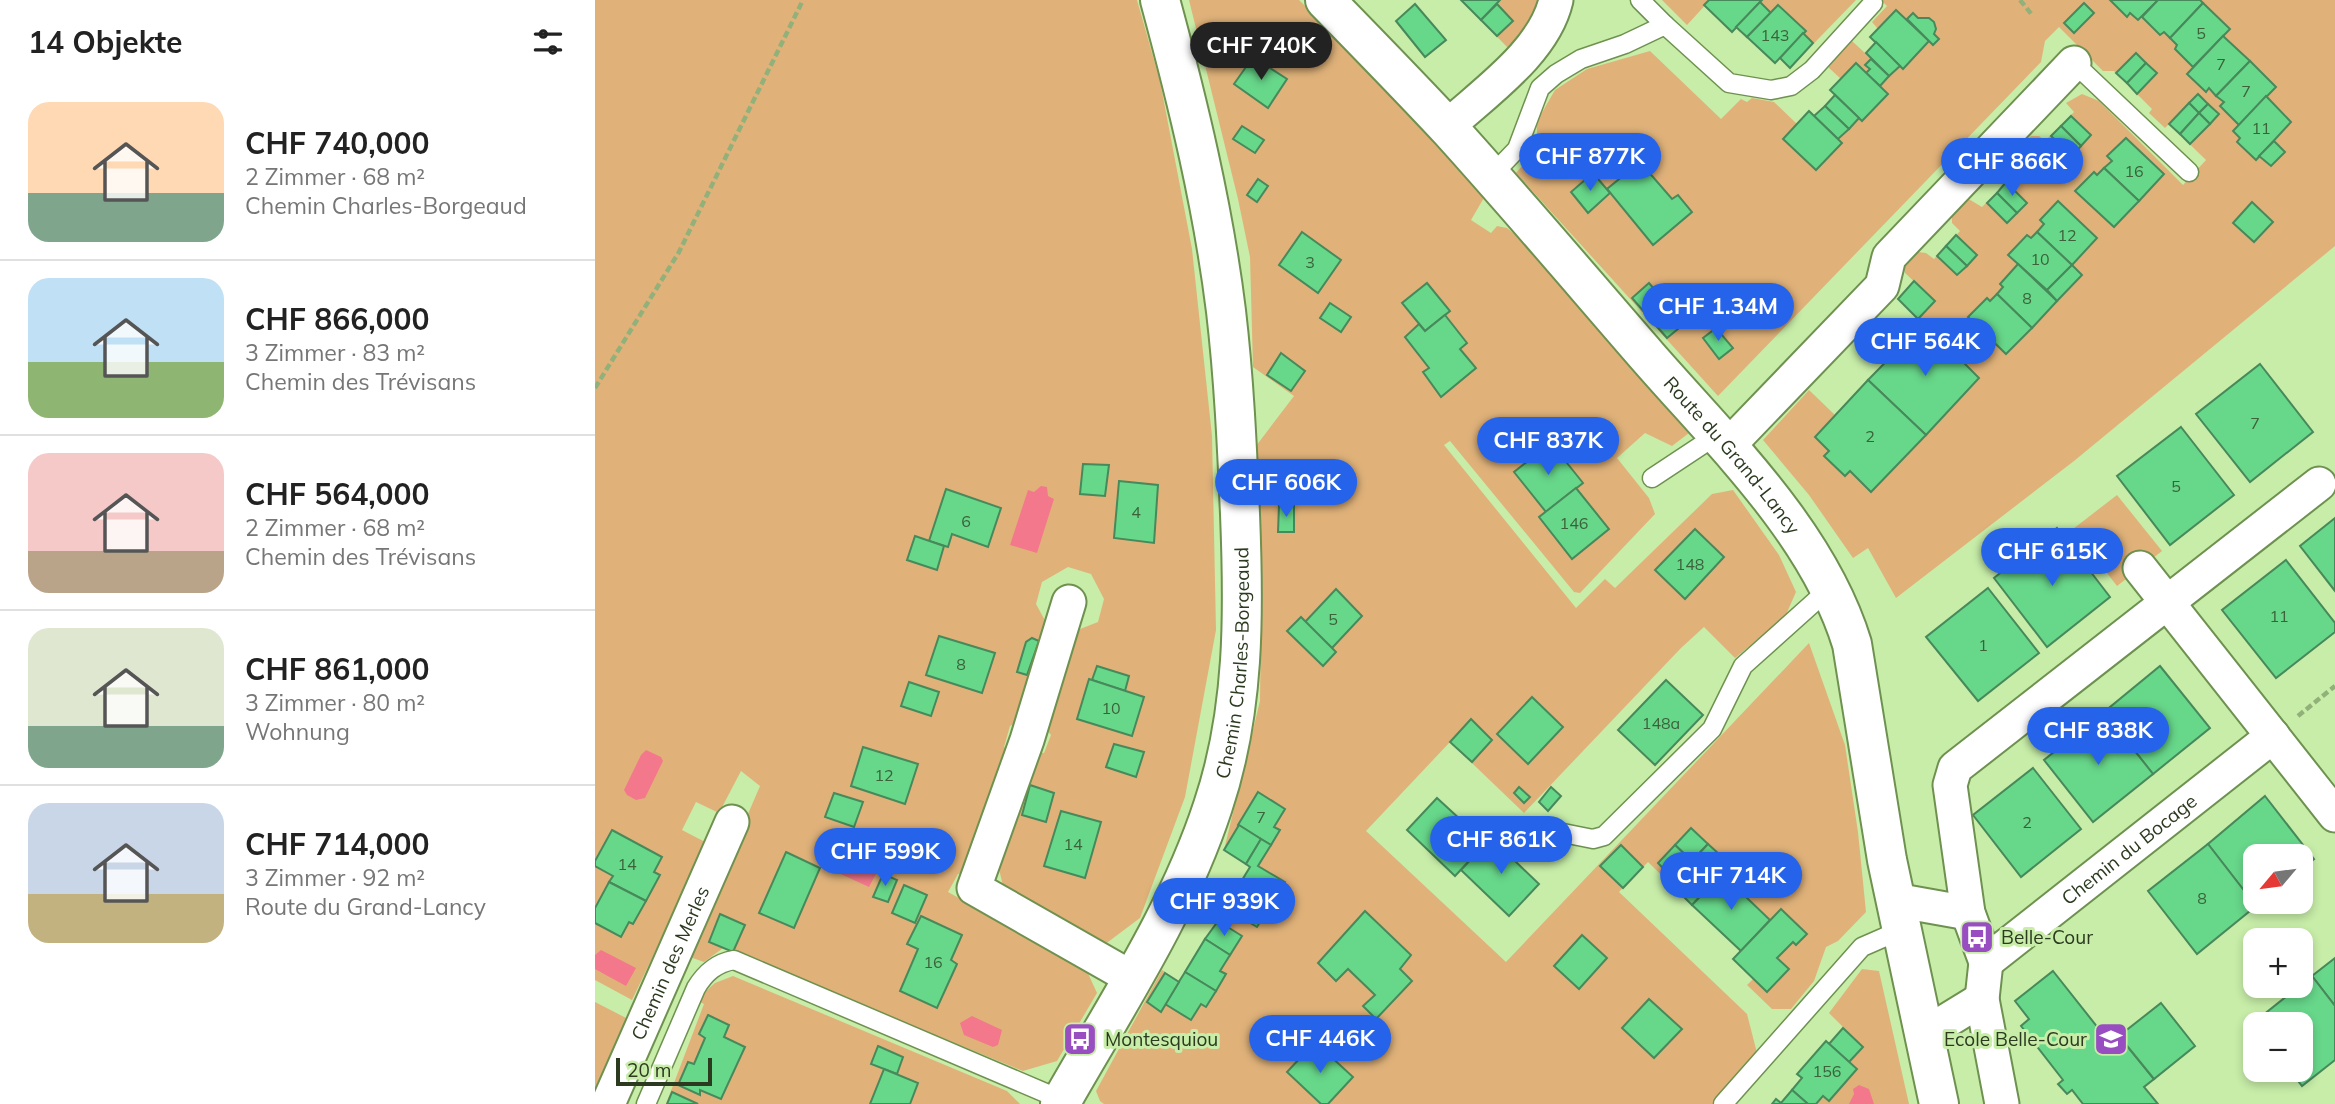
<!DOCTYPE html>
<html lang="de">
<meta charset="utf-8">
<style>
body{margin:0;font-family:Mulish,sans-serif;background:#f6f6f6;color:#222;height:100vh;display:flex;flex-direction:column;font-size:26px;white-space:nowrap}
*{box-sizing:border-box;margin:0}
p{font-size:23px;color:#767676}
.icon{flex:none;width:38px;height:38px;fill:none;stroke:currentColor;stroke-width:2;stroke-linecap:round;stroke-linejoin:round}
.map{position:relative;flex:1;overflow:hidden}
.drawer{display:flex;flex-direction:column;background:#fff;width:595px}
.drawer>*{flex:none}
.needle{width:46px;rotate:241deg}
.fabs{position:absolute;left:1648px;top:844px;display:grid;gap:14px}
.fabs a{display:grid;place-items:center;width:70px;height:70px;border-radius:14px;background:#fff;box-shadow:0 4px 10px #0003;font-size:35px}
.scale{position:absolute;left:21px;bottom:18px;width:96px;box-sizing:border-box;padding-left:7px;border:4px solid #2c3b20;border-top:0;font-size:19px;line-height:24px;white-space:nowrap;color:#2c3b20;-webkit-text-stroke:5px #c7eda8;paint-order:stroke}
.price{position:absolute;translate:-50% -60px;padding:0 16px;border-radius:24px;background:#2563eb;color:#fff;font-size:23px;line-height:46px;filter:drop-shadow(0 2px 4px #0008)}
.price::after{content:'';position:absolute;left:50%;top:42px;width:21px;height:16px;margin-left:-10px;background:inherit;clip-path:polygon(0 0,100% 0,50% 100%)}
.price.on{background:#222;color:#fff}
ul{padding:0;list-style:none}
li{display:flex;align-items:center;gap:21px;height:175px;padding:0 28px}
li+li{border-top:2px solid #e0e0e0}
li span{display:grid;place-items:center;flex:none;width:196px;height:140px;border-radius:21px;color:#555}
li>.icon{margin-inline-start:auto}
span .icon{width:84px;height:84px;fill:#fffc;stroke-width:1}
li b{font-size:30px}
h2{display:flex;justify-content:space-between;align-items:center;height:84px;padding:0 28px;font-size:30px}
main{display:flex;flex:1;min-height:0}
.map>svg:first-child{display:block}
</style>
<main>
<section class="drawer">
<h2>14 Objekte<svg class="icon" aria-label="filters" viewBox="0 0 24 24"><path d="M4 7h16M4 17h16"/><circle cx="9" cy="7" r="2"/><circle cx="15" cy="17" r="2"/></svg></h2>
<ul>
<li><span style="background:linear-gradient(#ffd9b3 65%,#7fa58c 0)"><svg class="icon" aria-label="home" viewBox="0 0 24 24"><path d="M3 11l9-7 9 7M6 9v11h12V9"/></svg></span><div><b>CHF 740,000</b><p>2 Zimmer · 68 m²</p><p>Chemin Charles-Borgeaud</p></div></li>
<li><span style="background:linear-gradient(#bfe0f5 60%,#8fb573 0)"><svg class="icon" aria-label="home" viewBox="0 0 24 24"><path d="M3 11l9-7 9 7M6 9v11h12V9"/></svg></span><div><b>CHF 866,000</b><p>3 Zimmer · 83 m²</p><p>Chemin des Trévisans</p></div></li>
<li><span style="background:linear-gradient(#f6c9c9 70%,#b9a48a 0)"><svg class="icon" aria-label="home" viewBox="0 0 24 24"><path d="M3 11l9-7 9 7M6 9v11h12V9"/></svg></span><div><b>CHF 564,000</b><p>2 Zimmer · 68 m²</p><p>Chemin des Trévisans</p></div></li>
<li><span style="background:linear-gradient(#dfe7d0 70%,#7fa58c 0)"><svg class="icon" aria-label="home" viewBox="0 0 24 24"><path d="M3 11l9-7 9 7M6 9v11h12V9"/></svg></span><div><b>CHF 861,000</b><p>3 Zimmer · 80 m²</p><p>Wohnung</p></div></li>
<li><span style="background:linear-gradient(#c9d6e8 65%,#c2b280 0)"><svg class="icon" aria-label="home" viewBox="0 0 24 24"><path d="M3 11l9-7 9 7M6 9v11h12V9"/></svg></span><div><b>CHF 714,000</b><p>3 Zimmer · 92 m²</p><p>Route du Grand-Lancy</p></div></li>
</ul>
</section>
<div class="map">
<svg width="1740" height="1104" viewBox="0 0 1740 1104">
<rect width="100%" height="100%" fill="#c7eda8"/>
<g fill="#e0b27a">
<polygon points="0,0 542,0 565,81 597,249 617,436 621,630 590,797 545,918 509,945 410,894 403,865 442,752 449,753 456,735 448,725 475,633 503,622 509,599 496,574 473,567 447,582 441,604 453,626 423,722 415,726 409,747 416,750 373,872 363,874 353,892 491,969 502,993 462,1061 428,1071 128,948 109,962 92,956 165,786 146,771 124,813 101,802 87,830 112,843 37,1000 0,980"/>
<polygon points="594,0 704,0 745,40 890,196 876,220 896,233 902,226 912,228 931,243 1094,433 1077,446 1050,433 1022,458 1054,498 1060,514 985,593 979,592 855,441 849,445 981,608 1010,579 1020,588 1117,494 1138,490 1184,555 1201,592 1190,617 1140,658 1109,627 1086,648 929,813 855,742 771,831 911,962 1214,643 1250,745 1263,832 1271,912 1243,941 1231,947 1219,981 1196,1009 1177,1009 1152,985 1158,979 1138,959 1175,919 1127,874 1097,905 1053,862 1024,892 1152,1014 1162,1053 1117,1104 509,1104 505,1101 501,1091 567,970 584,981 590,972 631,975 625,971 647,936 623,921 630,908 662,927 690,882 663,866 676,845 667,839 651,864 629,850 665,701 666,616 661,446 699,396 658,367 655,257 643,199"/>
<polygon points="866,0 949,0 917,52"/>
<polygon points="1067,0 1115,0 1092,25"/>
<polygon points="1167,0 1261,0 1195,68 1185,58 1210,30 1184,5 1176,13 1165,2"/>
<polygon points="1286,0 1740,0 1740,246 1479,461 1301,598 1273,548 1258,558 1214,495 1168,440 1214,390 1240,415 1220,437 1234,451 1229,456 1249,475 1255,471 1276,492 1384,379 1363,357 1367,351 1348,333 1342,338 1323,319 1340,301 1310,273 1308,266 1323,252 1331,253 1339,259 1365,231 1357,223 1357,215 1372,198 1387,207 1416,178 1407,170 1408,163 1436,136 1444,136 1450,141 1479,112 1471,103 1487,94 1504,101 1588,185 1611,160 1574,124 1570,128 1554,113 1557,109 1519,71 1508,71 1464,27 1450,41 1446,62 1123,396 921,173 944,147 941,123 960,90 992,69 1055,51 1126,119 1146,99 1152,102 1157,98 1179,102 1202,124 1214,111 1220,116 1240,95 1235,90 1246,79 1233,67 1257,41 1270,53 1280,43 1275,37 1283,29 1277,22 1292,6"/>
<polygon points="1522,495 1567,551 1522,586 1478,529"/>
<polygon points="1267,969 1284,971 1314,1104 1221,1104 1262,1069 1254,1062 1268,1047 1234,1013"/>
<polygon points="138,976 412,1091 425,1104 71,1104 109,1004 101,1000 120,983"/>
<polygon points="0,1002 35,1020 0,1095"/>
</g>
<g fill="#f3788b">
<polygon points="446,486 452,487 453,496 459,499 442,553 415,545 433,490 439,492"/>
<polygon points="51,750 66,757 68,761 50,798 41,800 32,795 29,790 46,755"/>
<polygon points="246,854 283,870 274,887 239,871"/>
<polygon points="6,950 41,968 31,986 0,969 0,955"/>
<polygon points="377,1016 407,1030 403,1045 398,1047 369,1035 365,1023"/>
<polygon points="1264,1085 1274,1089 1279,1104 1254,1104 1259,1094 1258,1089"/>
</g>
<g fill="#67d78a" stroke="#47895a" stroke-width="2">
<polygon points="866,0 905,0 886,20"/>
<polygon points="1114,0 1167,0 1137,32 1109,5"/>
<polygon points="1515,0 1563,0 1543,20 1535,13 1532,17"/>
<polygon points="1563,0 1605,0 1608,3 1575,38 1569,32 1565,35 1547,17"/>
<polygon points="1165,2 1176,13 1152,37 1141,27"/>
<polygon points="1489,3 1499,13 1479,33 1469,23"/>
<polygon points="1608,3 1635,29 1598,67 1580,49 1582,45 1575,38"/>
<polygon points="820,4 851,40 830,57 801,21"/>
<polygon points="902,4 918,21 902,36 886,20"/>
<polygon points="1183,5 1211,31 1180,63 1152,37"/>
<polygon points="1301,10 1334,41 1308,69 1275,37"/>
<polygon points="1318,13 1323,18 1334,18 1339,22 1341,29 1339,34 1344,39 1338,45 1312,19"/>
<polygon points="1208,33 1218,43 1195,68 1185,58"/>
<polygon points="1628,36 1655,61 1621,96 1614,88 1611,92 1592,74"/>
<polygon points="1281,42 1305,66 1294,76 1271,53"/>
<polygon points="1541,53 1551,63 1532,83 1521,73"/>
<polygon points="658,57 692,79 673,108 639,84"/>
<polygon points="1276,59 1294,76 1285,86 1271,73 1275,69 1270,65"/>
<polygon points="1655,61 1681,87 1644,125 1625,106 1629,102 1621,96"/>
<polygon points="1261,63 1293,94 1267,121 1235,90"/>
<polygon points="1551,63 1562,73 1542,94 1532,83"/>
<polygon points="1603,94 1613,104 1604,113 1594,103"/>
<polygon points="1240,95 1264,118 1254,129 1230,106"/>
<polygon points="1671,96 1696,122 1661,160 1642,142 1645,138 1638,131"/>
<polygon points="1594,103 1604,113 1585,134 1574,124"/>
<polygon points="1613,104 1624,114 1615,124 1604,113"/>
<polygon points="1230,106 1254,129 1243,139 1219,116"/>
<polygon points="1214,111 1247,143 1221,170 1188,139"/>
<polygon points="1604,113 1615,124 1595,144 1585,134"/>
<polygon points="1476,116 1496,135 1486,146 1466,126"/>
<polygon points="647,126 669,140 660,153 638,139"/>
<polygon points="1466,126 1486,146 1477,156 1456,136"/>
<polygon points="1531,138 1569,174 1544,201 1509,168 1517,161 1512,156"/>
<polygon points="1679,141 1690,152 1676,166 1664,156"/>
<polygon points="1045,162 1077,199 1083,195 1097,212 1058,245 1012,189"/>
<polygon points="1509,168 1544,201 1519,227 1480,191 1499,172 1502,175"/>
<polygon points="998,173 1015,193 993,213 976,192"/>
<polygon points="663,179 673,186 662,202 652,195"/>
<polygon points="1411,182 1432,203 1422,213 1402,193"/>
<polygon points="1402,193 1422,213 1412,223 1392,203"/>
<polygon points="1463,201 1502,238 1477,265 1442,232 1449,224 1445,220"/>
<polygon points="1657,202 1678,222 1659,242 1638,223"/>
<polygon points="707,232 746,260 723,293 684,265"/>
<polygon points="1442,232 1477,265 1452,290 1413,255 1432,235 1436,238"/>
<polygon points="1361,235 1382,255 1372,266 1351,246"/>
<polygon points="1351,246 1372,266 1362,275 1342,256"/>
<polygon points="1423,264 1462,301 1437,328 1402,294 1408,287 1405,284"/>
<polygon points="1477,265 1487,275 1462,301 1452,290"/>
<polygon points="1319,281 1340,301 1323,319 1303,299"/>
<polygon points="832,283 855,311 830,331 807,303"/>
<polygon points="1054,283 1089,324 1072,338 1037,298"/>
<polygon points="1402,294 1437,328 1411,354 1373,317 1392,298 1395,301"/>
<polygon points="735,303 756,317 746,332 725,318"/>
<polygon points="850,315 872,343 865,349 881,368 846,397 828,372 834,368 810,337 824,324 830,331"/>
<polygon points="1328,324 1342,338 1347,333 1367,352 1363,357 1384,378 1331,435 1273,380"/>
<polygon points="1121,328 1138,348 1124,359 1108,338"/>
<polygon points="686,353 710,371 696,391 672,375"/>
<polygon points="1665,364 1718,432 1655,482 1601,414"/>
<polygon points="1273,380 1331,435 1276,492 1255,471 1250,476 1229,456 1234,451 1220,437"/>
<polygon points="1586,427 1639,495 1575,545 1522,476"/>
<polygon points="956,443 988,483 951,512 919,472"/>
<polygon points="488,464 514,465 510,496 485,494"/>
<polygon points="524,481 563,485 559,543 519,538"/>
<polygon points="981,488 1014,529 977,559 944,517"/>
<polygon points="351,489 406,508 393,547 357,534 353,547 334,541"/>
<polygon points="684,505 699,505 699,532 683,532"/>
<polygon points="1740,518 1740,591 1705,546"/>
<polygon points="1462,528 1515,597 1452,647 1399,578"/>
<polygon points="1100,529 1129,557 1090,599 1060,570"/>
<polygon points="320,536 349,546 342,570 312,560"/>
<polygon points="1691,560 1740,623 1740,632 1681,678 1627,610"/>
<polygon points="1393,588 1444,653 1383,701 1331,637"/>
<polygon points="741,589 767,616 737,648 710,622"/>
<polygon points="706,617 741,652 728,666 692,631"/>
<polygon points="344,636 400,653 387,693 331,675"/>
<polygon points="437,638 444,641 432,675 422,672 431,642"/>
<polygon points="502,666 534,676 530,691 497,680"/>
<polygon points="1565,666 1615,728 1558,774 1509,712"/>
<polygon points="494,679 549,697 537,736 482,719"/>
<polygon points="1071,680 1108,715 1060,765 1023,730"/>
<polygon points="314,682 344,692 336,716 306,706"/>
<polygon points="937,697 968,727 933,764 902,734"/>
<polygon points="1509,712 1558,774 1498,822 1449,760"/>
<polygon points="876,719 897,740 877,762 855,742"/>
<polygon points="519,744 549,752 541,777 511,767"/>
<polygon points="268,747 323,764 310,804 256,786"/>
<polygon points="1438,768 1486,829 1426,877 1378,815"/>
<polygon points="435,785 459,793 451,822 427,815"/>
<polygon points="924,787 935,797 929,803 919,793"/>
<polygon points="956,787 966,796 953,811 944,802"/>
<polygon points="663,792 690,809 679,827 685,830 676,845 643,825"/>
<polygon points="239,793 268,802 259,827 230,817"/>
<polygon points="1670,796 1719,859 1706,870 1706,856 1661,856 1661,901 1667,901 1661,906 1613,844"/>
<polygon points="842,798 891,843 860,876 812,830"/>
<polygon points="466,811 506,822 490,878 449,866"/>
<polygon points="644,825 666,839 651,864 629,850"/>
<polygon points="1096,828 1113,844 1097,861 1080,845"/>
<polygon points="17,830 67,857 59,872 65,875 51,901 14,882 18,876 0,866 0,861"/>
<polygon points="896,838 909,851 914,846 923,846 925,855 919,860 944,884 914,916 866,870"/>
<polygon points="666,839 676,845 663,866 690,882 662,927 630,908 655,867 651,864"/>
<polygon points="1113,844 1135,864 1097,905 1075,883 1079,880 1063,863 1080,845 1097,861"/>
<polygon points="1613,844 1661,906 1602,954 1553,891"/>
<polygon points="1026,845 1048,867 1028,888 1005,866"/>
<polygon points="191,852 225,868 199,928 164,913"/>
<polygon points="288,874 302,880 293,902 278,897"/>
<polygon points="1127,874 1175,920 1146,951 1097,905"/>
<polygon points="14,882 51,901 38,924 34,922 26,937 0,923 0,908"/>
<polygon points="309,885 332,895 320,923 297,913"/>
<polygon points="1186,909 1212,934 1201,945 1198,942 1182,958 1194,969 1172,992 1138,959"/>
<polygon points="770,911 816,955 805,969 817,981 781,1019 768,1006 780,995 753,969 741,981 723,963"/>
<polygon points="125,914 150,925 138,952 114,942"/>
<polygon points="326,916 367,935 356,960 362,964 342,1008 305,991 323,949 312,944"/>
<polygon points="623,921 647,936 635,955 610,939"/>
<polygon points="987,935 1012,958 984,989 959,966"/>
<polygon points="610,939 635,955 625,971 631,974 621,991 590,972"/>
<polygon points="1740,958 1740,1006 1717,976"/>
<polygon points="1458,971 1515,1043 1524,1036 1559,1079 1549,1087 1563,1104 1488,1104 1477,1090 1472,1094 1463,1084 1468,1080 1426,1026 1434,1019 1420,1001"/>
<polygon points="590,972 621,991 611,1007 606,1004 596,1020 570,1004"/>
<polygon points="570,973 584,982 566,1012 552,1002"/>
<polygon points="1717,976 1740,1006 1740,1060 1707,1086 1694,1069 1706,1069 1706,1024 1661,1024 1661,1027 1658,1023"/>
<polygon points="1054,999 1087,1029 1059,1058 1027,1028"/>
<polygon points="1566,1003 1600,1046 1559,1079 1524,1036"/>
<polygon points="113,1015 134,1025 129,1037 150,1047 126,1099 105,1090 105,1095 83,1085 93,1062 99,1064 110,1038 104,1034"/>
<polygon points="1248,1028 1268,1047 1254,1062 1234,1044"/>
<polygon points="1231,1041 1262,1069 1234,1101 1228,1096 1221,1104 1213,1104 1197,1090 1207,1078 1202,1074"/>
<polygon points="720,1042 758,1077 733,1104 726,1104 692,1072"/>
<polygon points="283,1046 308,1057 302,1074 276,1064"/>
<polygon points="289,1069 323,1083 315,1104 275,1104"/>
<polygon points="1197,1090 1213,1104 1177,1104 1181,1099 1186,1103"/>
<polygon points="77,1092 103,1104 72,1104"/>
</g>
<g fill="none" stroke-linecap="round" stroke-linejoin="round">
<g stroke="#6e9150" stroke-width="21">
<g id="lane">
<polyline points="1045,0 1070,25"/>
<polyline points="1479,63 1594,172"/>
<polyline points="896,176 922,149 945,88 961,74 986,59 1030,44 1070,25 1134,83 1176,90 1196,86 1217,70 1278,3"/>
<polyline points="1057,478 1122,435"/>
<polyline points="938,827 998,839 1009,836 1117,729 1148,666 1235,588"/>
<path d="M51 1104 101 988C110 973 121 963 139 960L467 1100"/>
<polyline points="1128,1104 1267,947 1306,930"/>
</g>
</g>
<g stroke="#6e9150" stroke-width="37">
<g id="street">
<path d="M852 127C890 92 949 52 961 0"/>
<polyline points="1132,447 1287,286 1294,257 1479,63"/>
<polyline points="1545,568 1740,815"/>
<polyline points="474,602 432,740 379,888 537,978"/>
<polyline points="1300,900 1373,913"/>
<path id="s1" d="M1391 962 1678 736"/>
<polyline points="1330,1034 1387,999"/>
<path id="s2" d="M13 1104 137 822"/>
<polyline points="1407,1104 1387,999 1391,962 1373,913 1355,785 1360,768 1724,484"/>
</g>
</g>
<g stroke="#6e9150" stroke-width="42">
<g id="secondary">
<path id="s3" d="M730 0C772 43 814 86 855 130 922 204 987 281 1053 357 1128 443 1223 533 1257 644L1292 860 1344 1104"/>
<path id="s4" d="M465 1104C520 1007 583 913 618 806 650 711 649 612 645 514 642 446 639 379 631 311 618 206 593 103 565 0"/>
</g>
</g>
<g stroke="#92b17a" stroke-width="4.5" stroke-dasharray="7 3.5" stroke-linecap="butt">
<polyline points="1425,0 1438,16"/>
<polyline points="0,388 84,252 208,0"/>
<polyline points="1703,716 1740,686"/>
</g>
<use href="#lane" stroke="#fff" stroke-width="18"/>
<use href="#street" stroke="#fff" stroke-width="33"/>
<use href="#secondary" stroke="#fff" stroke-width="38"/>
</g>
<defs>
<g id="bus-square" transform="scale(1.75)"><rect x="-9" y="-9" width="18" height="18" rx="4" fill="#984ec0" stroke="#c7eda8"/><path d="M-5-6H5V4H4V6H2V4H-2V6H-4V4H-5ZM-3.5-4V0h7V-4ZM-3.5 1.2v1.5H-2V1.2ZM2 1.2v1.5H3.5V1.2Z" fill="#fff"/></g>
<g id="school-square" transform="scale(1.75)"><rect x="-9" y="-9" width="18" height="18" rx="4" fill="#984ec0" stroke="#c7eda8"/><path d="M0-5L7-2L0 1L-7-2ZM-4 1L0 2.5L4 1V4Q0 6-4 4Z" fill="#fff"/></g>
</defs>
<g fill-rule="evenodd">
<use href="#bus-square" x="1382" y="937"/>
<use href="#bus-square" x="485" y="1039"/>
<use href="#school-square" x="1516" y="1039"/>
</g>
<g text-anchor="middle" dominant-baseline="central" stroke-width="6" stroke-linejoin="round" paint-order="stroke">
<g font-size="16" fill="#3b623a">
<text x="1606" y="33">5</text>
<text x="1180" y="35">143</text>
<text x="1626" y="64">7</text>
<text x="1651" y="91">7</text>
<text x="1666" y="128">11</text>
<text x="1539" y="171">16</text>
<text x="1472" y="235">12</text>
<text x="1445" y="259">10</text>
<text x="715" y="262">3</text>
<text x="1432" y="298">8</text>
<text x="1660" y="423">7</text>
<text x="1275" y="436">2</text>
<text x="1581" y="486">5</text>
<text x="541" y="512">4</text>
<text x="371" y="521">6</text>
<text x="979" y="523">146</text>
<text x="1095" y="564">148</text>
<text x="1684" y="616">11</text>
<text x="738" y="619">5</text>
<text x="1388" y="645">1</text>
<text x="366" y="664">8</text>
<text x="516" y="708">10</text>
<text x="1066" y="723">148a</text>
<text x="289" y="775">12</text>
<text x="666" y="817">7</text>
<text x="1432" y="822">2</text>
<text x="478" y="844">14</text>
<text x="32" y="864">14</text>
<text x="1607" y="898">8</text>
<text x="338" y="962">16</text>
<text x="1232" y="1071">156</text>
</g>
<g font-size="19" fill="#2c3b20" stroke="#c7eda8">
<text stroke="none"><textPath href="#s3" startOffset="611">Route du Grand-Lancy</textPath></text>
<text stroke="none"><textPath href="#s4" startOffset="481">Chemin Charles-Borgeaud</textPath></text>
<text stroke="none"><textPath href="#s1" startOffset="182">Chemin du Bocage</textPath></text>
<text stroke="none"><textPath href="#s2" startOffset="154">Chemin des Merles</textPath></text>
</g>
<g font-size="19" fill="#2c3b20" stroke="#c7eda8" text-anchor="start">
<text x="1406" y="937">Belle-Cour</text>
<text x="510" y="1039">Montesquiou</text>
<text x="1492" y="1039" text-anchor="end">Ecole Belle-Cour</text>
</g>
</g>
</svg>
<div class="fabs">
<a><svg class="needle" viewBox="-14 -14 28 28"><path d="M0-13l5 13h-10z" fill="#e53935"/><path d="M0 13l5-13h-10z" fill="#767676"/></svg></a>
<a>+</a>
<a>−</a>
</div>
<div class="scale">20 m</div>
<b class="price on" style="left:666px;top:82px">CHF 740K</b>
<b class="price" style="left:995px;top:193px">CHF 877K</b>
<b class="price" style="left:1417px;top:198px">CHF 866K</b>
<b class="price" style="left:1123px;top:343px">CHF 1.34M</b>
<b class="price" style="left:1330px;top:378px">CHF 564K</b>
<b class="price" style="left:953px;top:477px">CHF 837K</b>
<b class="price" style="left:691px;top:519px">CHF 606K</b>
<b class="price" style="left:1457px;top:588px">CHF 615K</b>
<b class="price" style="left:1503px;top:767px">CHF 838K</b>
<b class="price" style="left:906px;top:876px">CHF 861K</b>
<b class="price" style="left:290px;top:888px">CHF 599K</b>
<b class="price" style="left:1136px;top:912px">CHF 714K</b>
<b class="price" style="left:629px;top:938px">CHF 939K</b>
<b class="price" style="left:725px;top:1075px">CHF 446K</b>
</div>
</main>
